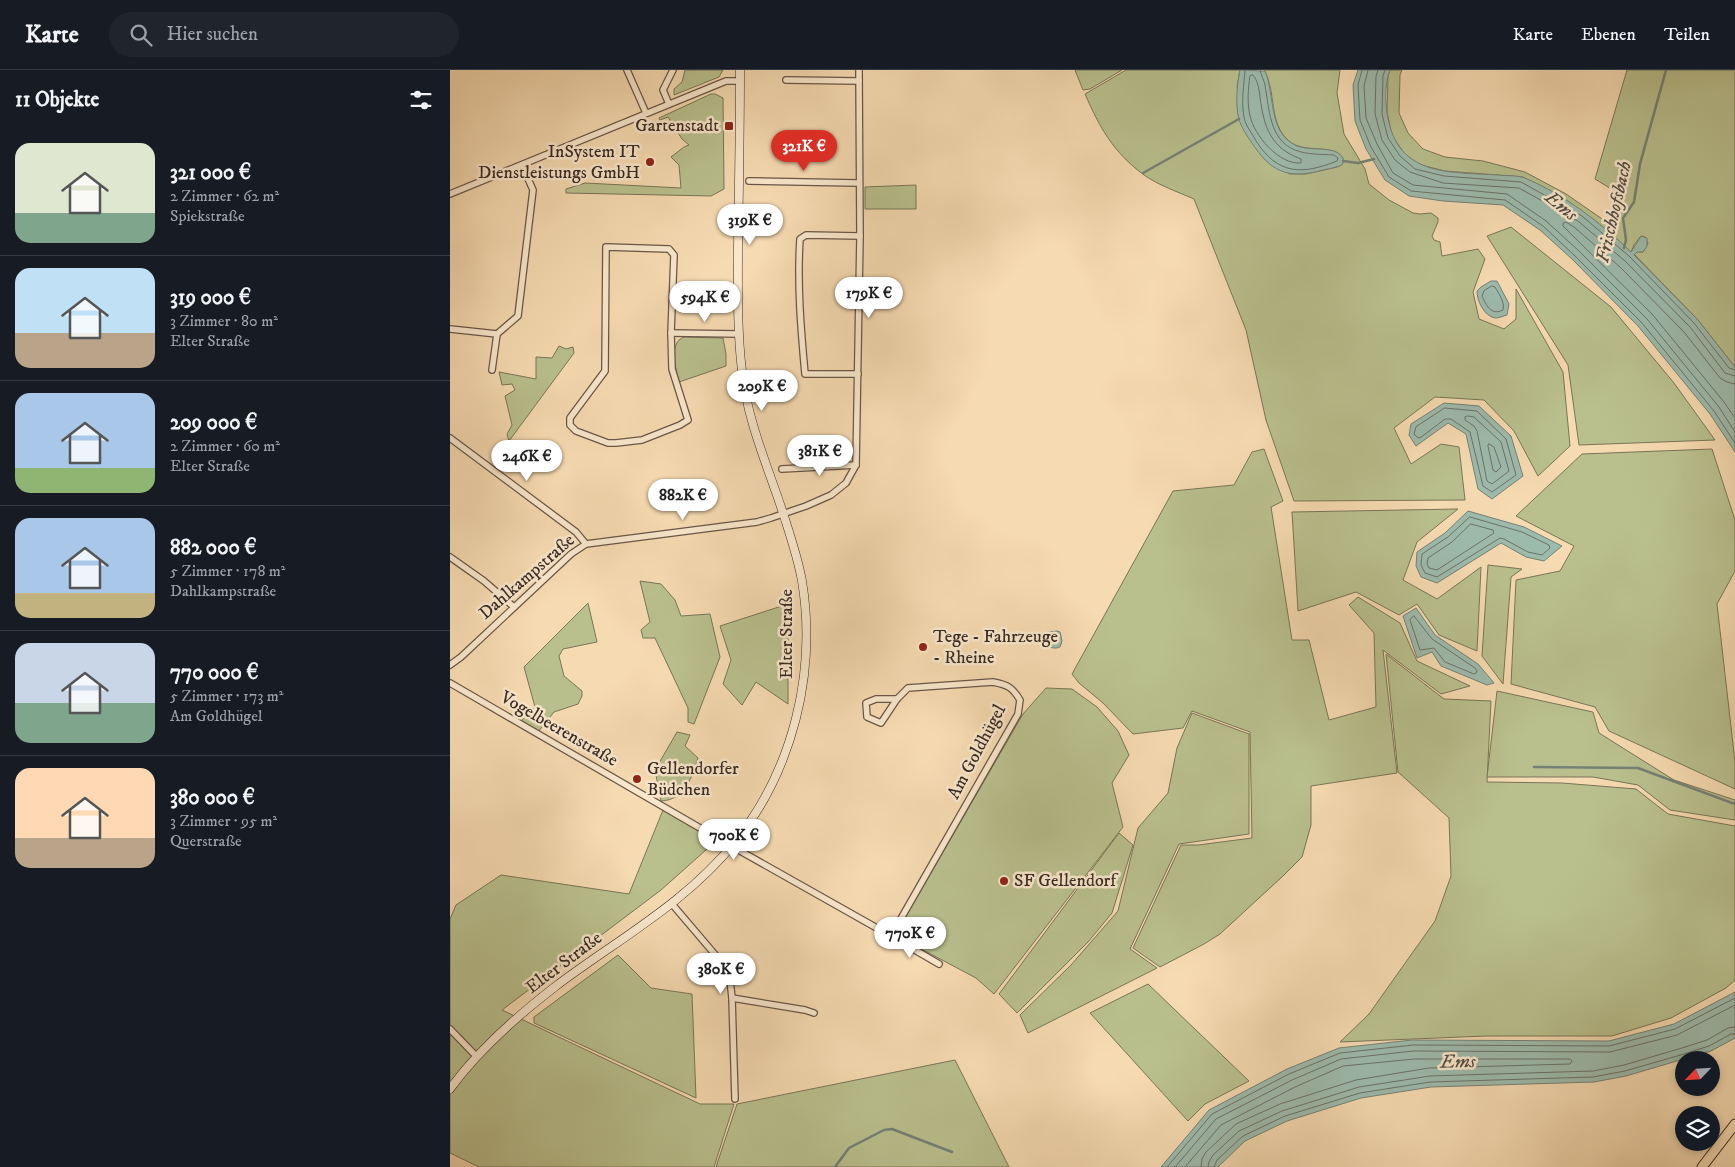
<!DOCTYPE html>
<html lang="de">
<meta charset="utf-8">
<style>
body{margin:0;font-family:"IM FELL DW Pica",serif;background:#20242c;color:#f1f3f6;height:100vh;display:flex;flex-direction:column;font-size:19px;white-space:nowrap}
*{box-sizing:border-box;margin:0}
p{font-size:16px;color:#9ea1a6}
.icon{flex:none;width:28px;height:28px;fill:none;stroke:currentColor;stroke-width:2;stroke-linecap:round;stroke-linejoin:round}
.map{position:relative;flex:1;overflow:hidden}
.panel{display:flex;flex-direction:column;background:#171b24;width:450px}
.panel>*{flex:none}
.needle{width:32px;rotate:245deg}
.controls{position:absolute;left:1225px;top:981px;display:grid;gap:10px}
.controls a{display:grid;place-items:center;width:45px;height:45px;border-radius:50%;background:#171b24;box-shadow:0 2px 8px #0003;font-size:25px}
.price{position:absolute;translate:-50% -42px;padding:0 11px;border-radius:18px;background:#fff;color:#222;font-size:16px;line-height:32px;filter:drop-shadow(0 1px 2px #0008)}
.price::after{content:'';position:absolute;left:50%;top:30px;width:15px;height:11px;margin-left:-8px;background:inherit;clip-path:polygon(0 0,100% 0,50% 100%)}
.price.selected{background:#d93025;color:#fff}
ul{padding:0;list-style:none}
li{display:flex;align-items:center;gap:15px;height:125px;padding:0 15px}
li+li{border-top:1px solid #363941}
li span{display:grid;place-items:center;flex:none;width:140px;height:100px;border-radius:15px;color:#555}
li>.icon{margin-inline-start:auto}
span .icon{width:60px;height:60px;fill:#fffc;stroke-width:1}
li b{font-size:21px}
h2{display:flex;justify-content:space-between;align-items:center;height:60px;padding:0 15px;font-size:21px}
header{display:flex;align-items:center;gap:30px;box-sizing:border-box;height:70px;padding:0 25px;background:#171b24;border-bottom:1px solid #363941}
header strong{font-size:24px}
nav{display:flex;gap:28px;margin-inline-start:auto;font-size:18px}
.search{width:350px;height:45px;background:#20242c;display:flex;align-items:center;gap:12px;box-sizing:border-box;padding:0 18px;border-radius:28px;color:#9ea1a6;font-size:19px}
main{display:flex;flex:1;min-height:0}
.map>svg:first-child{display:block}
</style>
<header>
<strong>Karte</strong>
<div class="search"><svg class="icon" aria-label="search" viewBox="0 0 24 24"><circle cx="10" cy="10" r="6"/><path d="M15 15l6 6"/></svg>Hier suchen</div>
<nav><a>Karte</a><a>Ebenen</a><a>Teilen</a></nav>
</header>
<main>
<section class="panel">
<h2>11 Objekte<svg class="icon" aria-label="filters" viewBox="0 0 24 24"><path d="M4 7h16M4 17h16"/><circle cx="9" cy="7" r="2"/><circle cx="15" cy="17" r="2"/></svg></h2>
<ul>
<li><span style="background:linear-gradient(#dfe7d0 70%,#7fa58c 0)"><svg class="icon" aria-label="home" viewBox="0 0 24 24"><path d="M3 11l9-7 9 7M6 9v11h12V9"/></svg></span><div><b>321 000 €</b><p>2 Zimmer · 62 m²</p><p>Spiekstraße</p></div></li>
<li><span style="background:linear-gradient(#bfe0f5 65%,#b9a48a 0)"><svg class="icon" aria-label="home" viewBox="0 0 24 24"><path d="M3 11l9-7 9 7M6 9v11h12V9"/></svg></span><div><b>319 000 €</b><p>3 Zimmer · 80 m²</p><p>Elter Straße</p></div></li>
<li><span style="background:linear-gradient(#a9c7e8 75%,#8fb573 0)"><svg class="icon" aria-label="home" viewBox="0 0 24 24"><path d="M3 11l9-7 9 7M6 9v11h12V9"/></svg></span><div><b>209 000 €</b><p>2 Zimmer · 60 m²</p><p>Elter Straße</p></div></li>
<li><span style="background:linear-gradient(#a9c7e8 75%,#c2b280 0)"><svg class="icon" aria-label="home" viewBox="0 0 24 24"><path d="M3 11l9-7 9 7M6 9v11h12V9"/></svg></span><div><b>882 000 €</b><p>5 Zimmer · 178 m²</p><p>Dahlkampstraße</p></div></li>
<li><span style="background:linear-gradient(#c9d6e8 60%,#7fa58c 0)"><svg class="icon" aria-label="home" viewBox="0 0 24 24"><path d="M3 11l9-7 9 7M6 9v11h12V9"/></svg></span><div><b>770 000 €</b><p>5 Zimmer · 173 m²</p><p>Am Goldhügel</p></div></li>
<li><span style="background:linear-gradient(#ffd9b3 70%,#b9a48a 0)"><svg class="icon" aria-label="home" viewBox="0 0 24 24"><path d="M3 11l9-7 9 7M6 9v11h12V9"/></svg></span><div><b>380 000 €</b><p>3 Zimmer · 95 m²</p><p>Querstraße</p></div></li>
</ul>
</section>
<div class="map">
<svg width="1285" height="1097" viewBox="0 0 1285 1097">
<rect width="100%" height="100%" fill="#f6dab1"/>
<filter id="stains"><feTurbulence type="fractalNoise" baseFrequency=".004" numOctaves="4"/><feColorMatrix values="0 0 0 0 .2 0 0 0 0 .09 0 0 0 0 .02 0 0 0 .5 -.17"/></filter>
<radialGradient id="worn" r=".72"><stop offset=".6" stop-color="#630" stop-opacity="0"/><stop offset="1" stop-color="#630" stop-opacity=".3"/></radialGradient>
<g fill="#b9c08e" stroke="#797559">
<polygon points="235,0 273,0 269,7 224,25 224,19 232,12"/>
<polygon points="625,0 672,0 640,19 633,20"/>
<path d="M676 0H790L787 17 839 104H856L887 97 891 95 894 91C888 72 855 85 839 71 818 53 827 23 814 0H890L887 23 894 64 915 99 919 114 939 130 963 143 970 144 981 143 988 148V152L982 166 984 170 990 172 992 186 1028 179 1035 189 1023 222 1029 249 1054 259 1066 249V219L1113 302 1120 376 1088 406 1064 361 1034 330 985 327 944 358 961 394 991 374 1009 377 1015 430 844 431 816 350 796 260 744 129C728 122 708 115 694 105 663 82 650 58 635 24Z"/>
<polygon points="940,0 952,0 950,5 949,43 958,63 973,79 995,87 1033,91 1075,102 1116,124 1158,153 1171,125 1145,109 1177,0 1285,0 1285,297 1248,250 1184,184 1187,182 1193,182 1198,173 1195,167 1191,166 1184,175 1181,182 1162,165 1073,107 995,101 967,94 954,83 942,66 937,42 938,6"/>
<polygon points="261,24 265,24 273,28 274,119 261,126 116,123 116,119 135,113 231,118 229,95 221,87 234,77 239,75 232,69 218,47 210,50 209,48"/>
<polygon points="466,115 466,139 415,139 415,117"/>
<polygon points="1061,157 1161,237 1224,313 1265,370 1129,375 1118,295 1037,166"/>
<path d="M234 267 273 268 276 284V296L229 312C226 299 218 273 234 267Z"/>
<polygon points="109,276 116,279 123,277 124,283 59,371 57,364 62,355 55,326 65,320 62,314 52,315 49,302 86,309 86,287 102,288"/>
<polygon points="814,379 833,431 821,437 842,570 859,570 879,650 926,637 924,563 899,535 908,527 950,553 967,591 1020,616 991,624 933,580 947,703 861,716 861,755 852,787 833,806 770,864 754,874 710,897 683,878 731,775 748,775 802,768 800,662 742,641 733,658 683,664 653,633 629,613 622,604 723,421 784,415 802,382"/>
<polygon points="1262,379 1285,450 1285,501 1267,534 1285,692 1285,719 1159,661 1145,637 1061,614 1066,510 1110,501 1124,476 1066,446 1132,384"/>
<polygon points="1008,439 967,472 953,510 987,529 1031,497 1027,581 989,565 967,534 949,545 906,522 848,541 842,442"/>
<polygon points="1038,495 1072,499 1061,507 1053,614 1032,586"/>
<polygon points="190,511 211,514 225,530 231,546 260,544 270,587 244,654 238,652 238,638 205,568 193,568 191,560 200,552"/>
<polygon points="138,533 147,572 113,579 109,586 114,606 132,621 132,626 128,634 104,642 88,662 70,652 85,637 74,597"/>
<polygon points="338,534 338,634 306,612 292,635 273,614 281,590 270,556"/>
<polygon points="936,584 994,629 1041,631 1037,712 1112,713 1186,719 1218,744 1285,756 1285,910 1276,918 1221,948 1162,966 1036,966 890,972 919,944 985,851 1001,806 999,748 948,702"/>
<polygon points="596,618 622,619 647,637 668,661 679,685 662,713 673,757 544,924 526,908 445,865 573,644"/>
<polygon points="1047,621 1143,642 1149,663 1224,710 1285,730 1285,750 1220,740 1188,715 1143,707 1037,707"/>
<polygon points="742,643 799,664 799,764 729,774 680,879 707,898 578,963 570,945 621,895 668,841 688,758 718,723 727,678"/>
<path d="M227 662 240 665 235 676 248 688C242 707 235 730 211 731L205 700Z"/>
<polygon points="213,740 266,771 211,820 52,940 250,1034 284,1034 264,1097 29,1097 0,1083 0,849 6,835 51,805 179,824"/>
<polygon points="669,763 683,775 662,843 638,872 567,943 549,924"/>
<polygon points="168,885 201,918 242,924 246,1028 84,953 84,947"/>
<polygon points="698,914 799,1011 755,1034 738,1051 640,943"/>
<polygon points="505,990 559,1097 266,1097 287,1034"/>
</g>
<g fill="#9dbbad" stroke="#758176">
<path d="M790 0 815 1C825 24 818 62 845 75 860 83 889 73 894 91L892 95C885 98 877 99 869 101 837 109 820 101 802 73 797 66 792 58 789 50 785 34 787 15 790 0Z"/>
<path d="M908 0H940C934 15 935 37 939 53 952 107 1003 102 1048 105 1056 106 1067 105 1075 108 1115 125 1150 152 1181 182L1191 166 1197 168V176L1193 182H1187L1184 185 1248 250 1285 297V382L1260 344 1188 256 1122 189 1090 160 1053 135 993 131 959 126 935 110 916 79 905 51 903 15Z"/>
<path d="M1041 211H1047L1059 234 1057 245C1053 246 1049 248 1045 248 1034 246 1027 231 1027 221L1031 217Z"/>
<polygon points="994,333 1029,336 1061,366 1073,406 1042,429 1028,419 1016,364 998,353 966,376 959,365 961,354"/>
<polygon points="1018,441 1074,457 1112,476 1094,491 1076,487 1051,473 987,513 971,507 966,496 967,482 995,463"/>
<polygon points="966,538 985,565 1028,594 1044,613 1037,615 991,596 982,582 967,588 953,546"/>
<path d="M607 561 610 562 612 571 610 577C601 581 591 573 592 563Z"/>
<polygon points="1285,922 1285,968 1261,981 1176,1006 1144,1012 981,1017 911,1028 837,1051 795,1071 768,1097 711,1097 759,1040 837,999 889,978 962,970 1159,971 1224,954"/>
</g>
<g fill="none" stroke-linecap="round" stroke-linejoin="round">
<g stroke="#6b7268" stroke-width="1">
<path d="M795 0C794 16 791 31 794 47 795 55 802 63 806 71 828 105 852 105 887 91L888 88 884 85C870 84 858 85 845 80 819 70 819 37 815 15 814 10 811 5 810 0"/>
<polyline points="912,0 908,15 910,50 921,77 939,107 961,121 1055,130 1093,156 1125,186 1192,253 1264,341 1285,373"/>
<polyline points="918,0 914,16 916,48 927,74 943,103 963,115 1057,124 1096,151 1129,181 1197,249 1269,337 1285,362"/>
<polyline points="928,0 926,6 925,44 932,70 945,90 960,102 993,113 1069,118 1128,151 1175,191 1240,257 1275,303 1285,306"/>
<polyline points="935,0 933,6 932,44 938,68 950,86 965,99 994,106 1071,112 1132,146 1179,186 1244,253 1279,298 1285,300"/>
<path d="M803 5C808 11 809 19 810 27 814 58 821 78 851 89V93C829 95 804 65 800 46 797 33 798 19 800 6Z"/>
<path d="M1042 216 1045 217C1049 224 1055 232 1053 240 1041 246 1036 235 1032 226L1034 221Z"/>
<polyline points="1285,314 1277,312 1270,308 1234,262 1170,197 1124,157 1116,152 1113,153 1113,156 1202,244 1274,332 1285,348"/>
<polygon points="995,338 1027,341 1056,369 1066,405 1042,422 1033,416 1020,362 1001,349 995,349 970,368 967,367 964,364 966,357"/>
<polygon points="1018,346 1024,347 1051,372 1059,401 1042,414 1037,411 1027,361 1024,356 1015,350 1015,347"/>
<polygon points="1039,374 1044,377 1051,397 1046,402 1043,400 1038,376"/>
<polygon points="1020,447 1072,462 1099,475 1100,478 1092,485 1078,482 1054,469 1050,468 987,507 975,503 971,495 972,484 998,467"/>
<polygon points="1021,454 1043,460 1044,463 987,500 979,498 977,494 978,488 1002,472"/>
<polygon points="964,546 982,569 1025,598 1027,601 1026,603 1024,604 995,592 984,578 970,580 960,550"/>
<polyline points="717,1097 762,1044 839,1004 890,983 963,975 1159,976 1225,959 1285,928"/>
<polyline points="725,1097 766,1049 842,1010 891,989 963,981 1160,982 1227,965 1285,935"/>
<polyline points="735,1097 771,1055 845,1017 893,996 964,989 1120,989 1122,991 1120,994 979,998 906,1010 830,1034 786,1054 756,1082 752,1089 751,1097"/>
<polyline points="758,1097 759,1092 763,1085 789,1061 832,1041 909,1017 980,1006 1143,1001 1174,995 1232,978 1257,970 1278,958 1285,957"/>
<polyline points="764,1097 767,1090 793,1066 835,1046 910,1023 980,1012 1143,1007 1175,1001 1234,984 1259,976 1281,964 1285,964"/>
</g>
<g stroke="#758176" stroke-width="2.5">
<polyline points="893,91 908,93 924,89"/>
<polyline points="693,103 789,49"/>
<polyline points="1174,178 1176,170 1173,148 1184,132 1190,94 1216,0"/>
<polyline points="1084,697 1188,698 1285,734"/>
<polyline points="385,1097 399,1078 434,1060 442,1059 502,1082"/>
</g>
<g stroke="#685647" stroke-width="8">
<g id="minor">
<polyline points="177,0 196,43"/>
<polyline points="336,10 409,11"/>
<polyline points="219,34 213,20 223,0"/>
<polyline points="299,111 408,113"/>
<polyline points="0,124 276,11 290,11"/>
<polygon points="156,177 219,179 224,185 221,263 222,299 238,350 230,355 192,370 166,373 158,373 126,361 120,355 120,348 155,301"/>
<polyline points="0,259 47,264 68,246 83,120 72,95"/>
<polyline points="221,263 289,264"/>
<polyline points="42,300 47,264"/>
<path d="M408 304H355C351 260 347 214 350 169L356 165 410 166"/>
<polyline points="0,368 126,462 136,474"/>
<polyline points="332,399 406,395"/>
<polyline points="0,487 34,511 64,537"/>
<polyline points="0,595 11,587 121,484 136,474 307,452 321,448 356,436 381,425 396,413 406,395 410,166 409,0"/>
<path d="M0 613 269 769 441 866 568 644 570 630C562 617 558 615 543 612L458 618 447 629 431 653 417 647 416 633 426 629H447"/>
<polyline points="222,834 279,901 282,928 285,1029"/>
<polyline points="441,866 489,894"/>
<polyline points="282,928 355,940 364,943"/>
<polyline points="0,959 27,987"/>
</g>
</g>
<g stroke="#392a24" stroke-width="9">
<path id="secondary" d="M0 1019C29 979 67 946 106 916 167 870 236 833 285 772 343 700 367 602 352 511 348 488 340 465 333 443 318 397 297 350 292 301 287 260 288 219 288 177 289 118 290 59 290 0"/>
</g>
<g stroke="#392a24" stroke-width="11">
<polyline id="primary" points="1252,1097 1285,1054"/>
</g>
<use href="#minor" stroke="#f9e7cc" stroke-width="5.5"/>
<use href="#secondary" stroke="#f9e7cc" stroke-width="8"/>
<use href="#primary" stroke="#f6dab1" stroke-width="9"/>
</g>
<g fill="#8f2418" stroke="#f9e7cc" stroke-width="2">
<rect x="274" y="51" width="10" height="10" rx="2.5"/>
<circle cx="200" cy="92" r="5"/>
<circle cx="473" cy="577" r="5"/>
<circle cx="187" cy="709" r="5"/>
<circle cx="554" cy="811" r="5"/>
</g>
<g text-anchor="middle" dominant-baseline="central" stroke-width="5" stroke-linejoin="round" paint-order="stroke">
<g font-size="18" fill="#392a24" stroke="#f9e7cc" text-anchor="start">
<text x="269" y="56" text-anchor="end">Gartenstadt</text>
<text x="190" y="82" text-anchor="end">InSystem IT<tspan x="190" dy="21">Dienstleistungs GmbH</tspan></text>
<text x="483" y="567">Tege - Fahrzeuge<tspan x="483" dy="21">- Rheine</tspan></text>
<text x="197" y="699">Gellendorfer<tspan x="197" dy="21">Büdchen</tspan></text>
<text x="564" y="811">SF Gellendorf</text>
</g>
<g font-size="18" fill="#392a24" stroke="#f9e7cc">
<text transform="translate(77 507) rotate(-41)">Dahlkampstraße</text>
<text transform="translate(337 564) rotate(-90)">Elter Straße</text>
<text transform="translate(109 659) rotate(30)">Vogelbeerenstraße</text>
<text transform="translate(527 682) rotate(-62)">Am Goldhügel</text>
<text transform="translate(114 893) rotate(-37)">Elter Straße</text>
</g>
<g font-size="19" font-style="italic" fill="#524e46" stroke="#f9e7cc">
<text transform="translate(1111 136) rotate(39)">Ems</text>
<text transform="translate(1164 142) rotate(-77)">Frischhofsbach</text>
<text transform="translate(1008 992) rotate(-1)">Ems</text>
</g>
</g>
<rect width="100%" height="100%" filter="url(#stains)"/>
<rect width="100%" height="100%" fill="url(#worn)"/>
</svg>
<div class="controls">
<a><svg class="needle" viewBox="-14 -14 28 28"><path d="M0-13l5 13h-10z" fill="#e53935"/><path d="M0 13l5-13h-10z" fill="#9ea1a6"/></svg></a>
<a><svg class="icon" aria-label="layers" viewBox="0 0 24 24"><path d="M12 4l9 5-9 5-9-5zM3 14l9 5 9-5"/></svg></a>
</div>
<b class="price selected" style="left:354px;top:102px">321K €</b>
<b class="price" style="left:300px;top:176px">319K €</b>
<b class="price" style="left:419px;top:249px">179K €</b>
<b class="price" style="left:255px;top:253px">594K €</b>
<b class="price" style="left:312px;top:342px">209K €</b>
<b class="price" style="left:370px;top:407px">381K €</b>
<b class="price" style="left:77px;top:412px">246K €</b>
<b class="price" style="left:233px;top:451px">882K €</b>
<b class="price" style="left:284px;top:791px">700K €</b>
<b class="price" style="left:460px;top:889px">770K €</b>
<b class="price" style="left:271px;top:925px">380K €</b>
</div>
</main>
